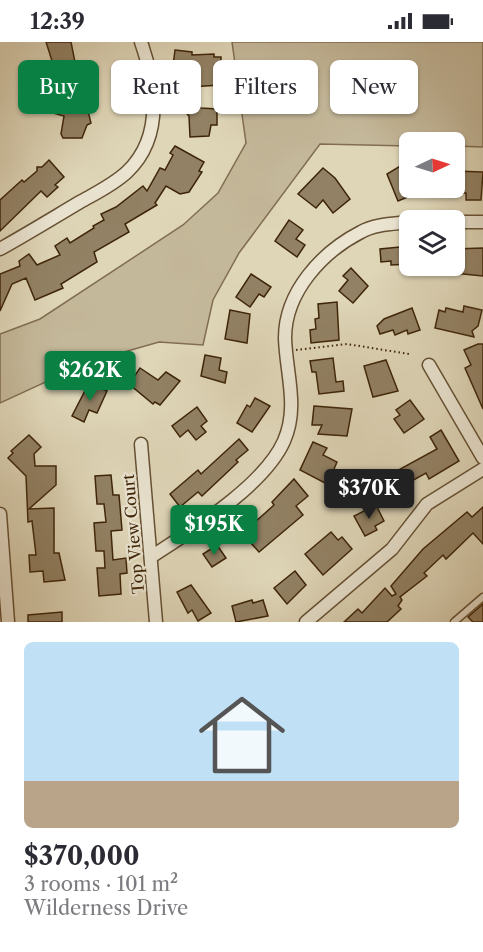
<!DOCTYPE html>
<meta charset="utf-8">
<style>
body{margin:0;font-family:"Libre Caslon Text",serif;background:#f2f2f3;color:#2b2b33;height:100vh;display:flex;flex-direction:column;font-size:22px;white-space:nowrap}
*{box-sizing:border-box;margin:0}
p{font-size:20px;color:#7c7c81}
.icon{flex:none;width:33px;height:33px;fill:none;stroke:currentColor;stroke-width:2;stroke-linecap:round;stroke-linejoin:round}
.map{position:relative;height:580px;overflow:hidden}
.panel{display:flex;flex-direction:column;background:#fff;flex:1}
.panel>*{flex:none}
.top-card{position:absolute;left:18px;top:18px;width:447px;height:54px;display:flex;gap:12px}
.needle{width:39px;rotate:86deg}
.tools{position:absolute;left:399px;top:90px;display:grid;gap:12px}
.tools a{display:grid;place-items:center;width:66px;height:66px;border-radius:9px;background:#fff;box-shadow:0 2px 4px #0004;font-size:30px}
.price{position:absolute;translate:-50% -51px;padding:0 14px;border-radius:6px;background:#0b8043;color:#fff;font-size:20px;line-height:39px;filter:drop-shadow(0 2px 3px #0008)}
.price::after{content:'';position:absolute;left:50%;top:36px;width:18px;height:14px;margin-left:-9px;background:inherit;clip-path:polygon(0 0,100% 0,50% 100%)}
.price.selected{background:#222;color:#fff}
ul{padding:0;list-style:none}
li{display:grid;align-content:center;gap:12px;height:318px;padding:0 24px}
li span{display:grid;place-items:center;height:186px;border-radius:9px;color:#555}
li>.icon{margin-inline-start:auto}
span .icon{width:108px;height:108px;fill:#fffc;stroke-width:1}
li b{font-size:26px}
.tag{padding:0 21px;border-radius:9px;background:#fff;box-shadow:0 2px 4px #0004;font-size:21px;line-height:54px}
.tag.selected{background:#0b8043;color:#fff}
.status{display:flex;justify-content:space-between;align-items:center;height:42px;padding:0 30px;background:#fff;direction:ltr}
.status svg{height:16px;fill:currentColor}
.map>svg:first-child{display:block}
</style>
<div class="status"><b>12:39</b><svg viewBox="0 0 49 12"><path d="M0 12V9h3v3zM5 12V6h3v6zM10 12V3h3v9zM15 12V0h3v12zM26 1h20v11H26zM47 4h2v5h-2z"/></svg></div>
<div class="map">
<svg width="483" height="580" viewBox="0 0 483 580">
<rect width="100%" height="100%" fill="#dfd6b8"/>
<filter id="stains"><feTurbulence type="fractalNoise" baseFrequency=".00333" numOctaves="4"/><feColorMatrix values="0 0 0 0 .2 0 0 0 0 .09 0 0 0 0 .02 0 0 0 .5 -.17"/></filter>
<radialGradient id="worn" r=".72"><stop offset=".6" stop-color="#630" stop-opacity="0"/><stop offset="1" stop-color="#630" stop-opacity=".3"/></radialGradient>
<polygon fill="#c4b89a" stroke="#816e51" stroke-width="1.5" points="232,0 483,0 483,105 455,104 454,100 410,100 409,104 320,102 239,211 213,258 203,303 159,300 89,320 0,361 0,292 40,277 183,183 218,151 246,101"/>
<g fill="#928164" stroke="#3e2508" stroke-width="1.5">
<polygon points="46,0 71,0 77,30 70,32 61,48 46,40 54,25"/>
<polygon points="175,8 192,10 192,13 214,12 214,15 221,15 221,43 189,45 187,25 173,24"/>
<polygon points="189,54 201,66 217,67 217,83 211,83 209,94 190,95 189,74 179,63"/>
<polygon points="57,55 86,63 85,68 88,69 91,81 87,83 82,96 63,96 61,92 64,74 53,71"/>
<polygon points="175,104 204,120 199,129 202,130 189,150 180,152 166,144 155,161 157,163 125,182 129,190 94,210 97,220 61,242 63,246 35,258 26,236 12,242 0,269 0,232 20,224 19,219 29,212 37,223 60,213 55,204 67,196 70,201 94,186 93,184 104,178 101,172 116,165 143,144 147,149 160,126 165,128 173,113 170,111"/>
<polygon points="49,118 64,135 55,143 58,145 47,155 41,149 0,189 0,158 22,138 24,140 37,129 37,125 42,125"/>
<polygon points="402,123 404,126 410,124 410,143 406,144 410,154 398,159 387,132"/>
<polygon points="323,126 335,136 350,157 333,171 323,158 316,166 298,152"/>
<polygon points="454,129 483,130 481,158 466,158 466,151 454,151"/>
<polygon points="289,178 303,188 296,197 305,203 297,215 275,199"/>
<polygon points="410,204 410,222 391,223 391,219 381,220 380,207"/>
<polygon points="483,206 483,234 454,231 454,207"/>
<polygon points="351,226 368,244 353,261 339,249 348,238 343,234"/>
<polygon points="251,232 271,245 264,255 259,252 250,265 236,255"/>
<polygon points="337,260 339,298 311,301 310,288 316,287 315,277 319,276 318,262"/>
<polygon points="464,264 482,268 478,284 472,289 474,295 435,286 439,268 445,270 446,266 463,270"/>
<polygon points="412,266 420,288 408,292 407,288 395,293 393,288 380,292 377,284 384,277"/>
<polygon points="230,268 250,272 247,301 225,297"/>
<polygon points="478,302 483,302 483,367 465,326 471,323 464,308"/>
<polygon points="205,313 221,316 219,328 227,330 225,341 201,334"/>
<polygon points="333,316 336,340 343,339 344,349 319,352 316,330 312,330 310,319"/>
<polygon points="386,318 398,349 373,355 364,324"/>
<polygon points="140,326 158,338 166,330 180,339 160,363 155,360 153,362 129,342"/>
<polygon points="89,341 107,349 97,371 89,368 84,380 72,374"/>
<polygon points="255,356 270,364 252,390 237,381 247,363 250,365"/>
<polygon points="410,358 424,377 404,391 394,377 400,373 396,368"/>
<polygon points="314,364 352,367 347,394 318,392 322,383 312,383"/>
<polygon points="197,365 207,379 201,384 206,390 196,398 188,388 180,395 172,384"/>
<polygon points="441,388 459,419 429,437 426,431 390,451 382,437 437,407 430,395"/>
<polygon points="29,393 41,405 34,412 35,424 56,424 56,443 29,467 54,466 54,511 59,511 65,538 44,540 43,529 30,530 29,513 36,513 32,479 28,480 26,434 8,416 13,411 11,409"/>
<polygon points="239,397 248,408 236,418 238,420 202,454 198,450 180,465 170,452 198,428 201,432"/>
<polygon points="313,400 327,406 323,413 337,420 331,434 329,433 325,441 300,428"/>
<polygon points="111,433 113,453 119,453 122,488 111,489 113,518 126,516 127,531 120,532 121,552 99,554 97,526 105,526 104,509 96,509 94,481 106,480 104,462 97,462 95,434"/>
<polygon points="294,437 308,454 296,464 303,473 259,510 240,489 251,479 253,482 274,463 272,460"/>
<polygon points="376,463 384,479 375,484 377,488 365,494 354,474"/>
<polygon points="483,465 483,502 473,491 446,517 443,513 424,531 427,534 400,555 402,558 398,564 401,567 387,580 344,580 358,567 362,571 385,546 392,554 396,552 391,544 423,507 467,470 472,475"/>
<polygon points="331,490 338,498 342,495 352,507 323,533 305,512"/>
<polygon points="217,503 226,516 212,525 203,512"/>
<polygon points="295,529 306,543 287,562 274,546"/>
<polygon points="191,543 211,571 198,579 192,568 188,571 177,550"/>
<polygon points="252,558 253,561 263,558 268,574 236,580 232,564"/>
<polygon points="483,562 483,580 473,580 468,575"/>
<polygon points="62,570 62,580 28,580 28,573"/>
</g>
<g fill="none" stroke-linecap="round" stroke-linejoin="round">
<g stroke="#665134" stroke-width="9">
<polyline id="service" points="454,580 483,555"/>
</g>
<g stroke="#665134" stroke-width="15">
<g id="minor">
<polyline points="454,180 483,180"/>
<path d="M0 207C27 192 53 176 80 160 96 151 113 143 127 130 164 95 156 43 141 0"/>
<polyline points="429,323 483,416"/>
<polyline points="141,402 156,580"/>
<polyline points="0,472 8,580"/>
<path d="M151 515C192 488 264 444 284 399 299 365 286 331 285 296 285 250 322 210 361 190 375 182 393 182 410 180"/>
<polyline points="306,580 392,507 427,462 483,427"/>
</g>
</g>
<polyline stroke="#3e2508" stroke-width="2" stroke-dasharray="1.5 3" stroke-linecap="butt" points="296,308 347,302 409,312"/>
<use href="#service" stroke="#eae4d1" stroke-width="6"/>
<use href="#minor" stroke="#eae4d1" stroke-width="12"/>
</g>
<g text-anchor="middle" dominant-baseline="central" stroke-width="4.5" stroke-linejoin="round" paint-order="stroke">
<g font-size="16" fill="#3e2508" stroke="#eae4d1">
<text transform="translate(133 492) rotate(-95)">Top View Court</text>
</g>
</g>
<rect width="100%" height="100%" filter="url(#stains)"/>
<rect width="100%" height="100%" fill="url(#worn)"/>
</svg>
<div class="tools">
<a><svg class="needle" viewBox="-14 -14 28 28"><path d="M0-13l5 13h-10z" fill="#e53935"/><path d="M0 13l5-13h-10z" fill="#7c7c81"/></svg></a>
<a><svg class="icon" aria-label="layers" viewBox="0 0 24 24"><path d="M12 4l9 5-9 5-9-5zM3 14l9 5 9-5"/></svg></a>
</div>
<b class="price" style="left:90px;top:360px">$262K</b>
<b class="price selected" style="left:369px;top:478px">$370K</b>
<b class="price" style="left:214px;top:514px">$195K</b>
<div class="top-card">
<a class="tag selected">Buy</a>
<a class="tag">Rent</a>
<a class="tag">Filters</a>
<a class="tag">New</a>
</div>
</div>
<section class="panel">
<ul>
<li><span style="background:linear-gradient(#bfe0f5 75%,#b9a48a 0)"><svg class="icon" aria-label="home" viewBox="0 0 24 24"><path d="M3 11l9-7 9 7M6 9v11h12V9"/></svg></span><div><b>$370,000</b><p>3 rooms · 101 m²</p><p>Wilderness Drive</p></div></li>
</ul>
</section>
